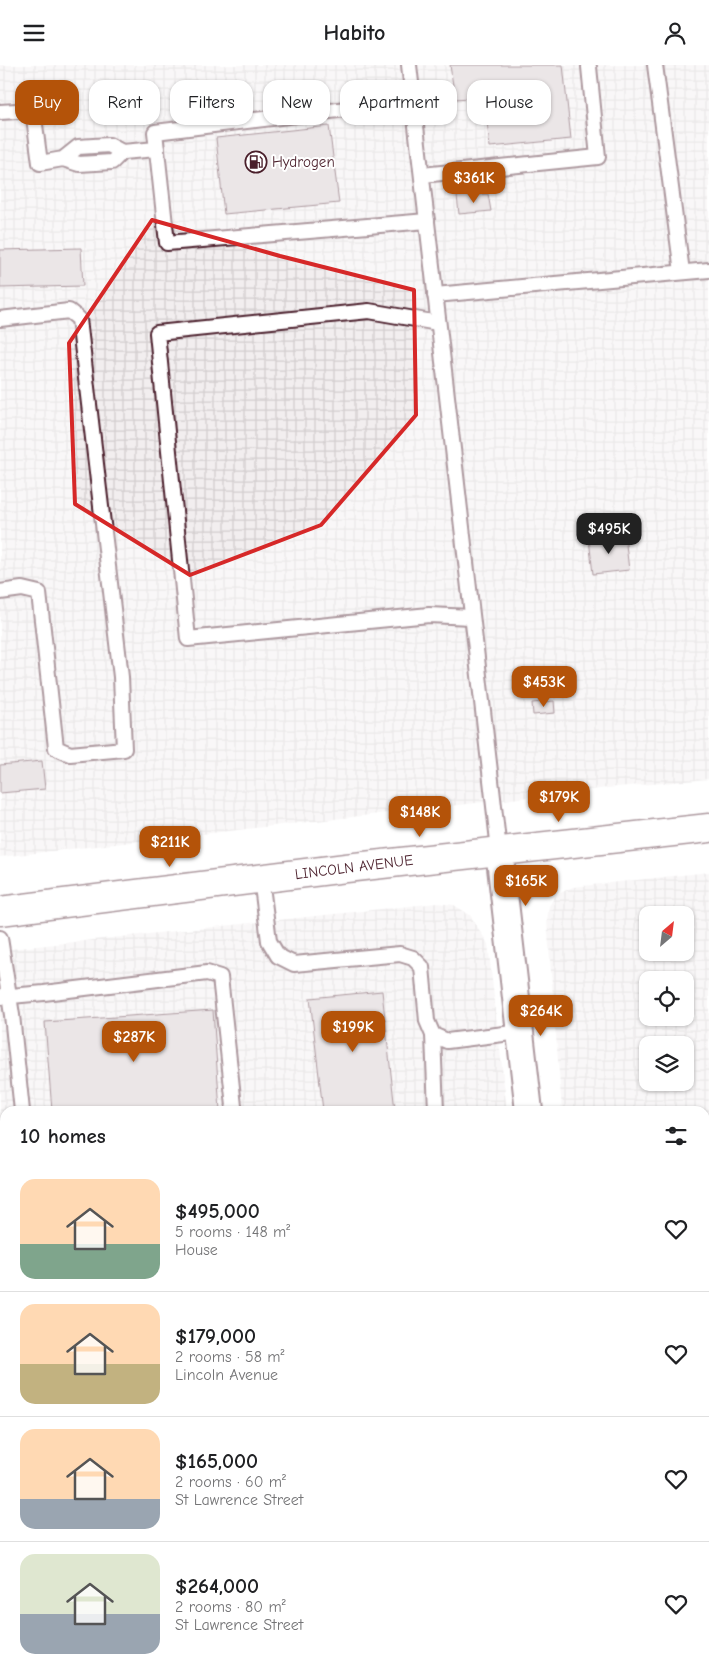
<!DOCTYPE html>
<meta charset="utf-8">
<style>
body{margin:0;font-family:"Comic Neue",sans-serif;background:#f2f2f2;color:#202124;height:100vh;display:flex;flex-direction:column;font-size:19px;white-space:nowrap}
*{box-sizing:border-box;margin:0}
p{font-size:16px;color:#757577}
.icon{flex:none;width:28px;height:28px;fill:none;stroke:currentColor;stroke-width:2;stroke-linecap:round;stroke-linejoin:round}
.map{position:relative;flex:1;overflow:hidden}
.panel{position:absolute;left:0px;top:1041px;width:710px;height:571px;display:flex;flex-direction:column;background:#fff;border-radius:15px 15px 0 0;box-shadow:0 1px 4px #0004}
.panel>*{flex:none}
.guide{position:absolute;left:15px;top:15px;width:680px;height:45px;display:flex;gap:10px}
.needle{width:32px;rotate:28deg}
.buttons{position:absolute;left:639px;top:841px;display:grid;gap:10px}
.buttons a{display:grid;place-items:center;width:55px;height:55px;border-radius:10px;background:#fff;box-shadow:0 1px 4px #0004;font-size:25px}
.price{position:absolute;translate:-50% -42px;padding:0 11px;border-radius:10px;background:#b45309;color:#fff;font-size:16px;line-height:32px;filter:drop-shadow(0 1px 2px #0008)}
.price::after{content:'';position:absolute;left:50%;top:30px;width:15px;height:11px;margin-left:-8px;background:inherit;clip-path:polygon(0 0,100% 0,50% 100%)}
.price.on{background:#222;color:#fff}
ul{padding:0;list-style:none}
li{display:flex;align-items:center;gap:15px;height:125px;padding:0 20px}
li+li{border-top:1px solid #e0e0e0}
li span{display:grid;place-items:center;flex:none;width:140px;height:100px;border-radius:15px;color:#555}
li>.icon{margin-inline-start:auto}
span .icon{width:60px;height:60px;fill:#fffc;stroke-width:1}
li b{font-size:21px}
h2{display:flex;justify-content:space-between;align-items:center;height:60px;padding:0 20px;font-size:21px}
.chip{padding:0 18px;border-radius:15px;background:#fff;box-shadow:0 1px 4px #0004;font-size:18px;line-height:45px}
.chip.on{background:#b45309;color:#fff}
header{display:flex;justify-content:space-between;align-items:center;height:65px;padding:0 20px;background:#fff;font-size:22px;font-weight:600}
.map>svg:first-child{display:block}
</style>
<header><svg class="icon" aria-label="menu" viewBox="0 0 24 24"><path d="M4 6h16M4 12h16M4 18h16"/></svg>Habito<svg class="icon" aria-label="person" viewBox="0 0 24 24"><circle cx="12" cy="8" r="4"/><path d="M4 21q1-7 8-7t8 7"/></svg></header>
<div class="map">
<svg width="709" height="1612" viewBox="0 0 709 1612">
<defs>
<pattern id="industrial-grid" width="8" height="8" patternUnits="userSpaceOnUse" patternTransform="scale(1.25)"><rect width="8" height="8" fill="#f2eeef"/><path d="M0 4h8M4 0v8" fill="none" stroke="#d1cccd"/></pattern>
</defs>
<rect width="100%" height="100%" fill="#fff"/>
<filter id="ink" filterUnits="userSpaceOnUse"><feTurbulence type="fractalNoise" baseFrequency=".02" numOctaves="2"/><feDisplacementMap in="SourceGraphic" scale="10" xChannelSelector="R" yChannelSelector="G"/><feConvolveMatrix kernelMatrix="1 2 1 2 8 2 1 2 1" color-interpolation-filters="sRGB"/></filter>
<g filter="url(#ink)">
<g fill="url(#industrial-grid)" fill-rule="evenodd">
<polygon points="0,0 709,0 709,714 617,722 0,792"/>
<path d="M709 807V1525H705V1046H562L547 856 549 841 556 830 573 822ZM648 850H685V888H648ZM648 915H685V952H648ZM648 980H685V1018H648Z"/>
<polygon points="437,838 454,840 470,850 488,879 507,1046 5,1046 5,1593 0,1593 0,885"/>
</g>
<g fill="#d2c7cb" stroke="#4a1f2b">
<polygon points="450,0 563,0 571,74 490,82 484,32 455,34"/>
<polygon points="329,61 339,138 224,149 216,73"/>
<polygon points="488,129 491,146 459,149 457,131"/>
<polygon points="81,183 83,221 0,223 0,185"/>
<polygon points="625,471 629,505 593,509 589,474"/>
<polygon points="554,636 555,648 533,650 532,638"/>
<polygon points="42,696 45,724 0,728 0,700"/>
<polygon points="382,926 395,1046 323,1046 310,933"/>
<polygon points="213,945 220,1046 52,1046 45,957"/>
<polygon points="0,1151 5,1152 5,1182 2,1216 0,1216"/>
<polygon points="0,1437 5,1437 5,1573 0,1574"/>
</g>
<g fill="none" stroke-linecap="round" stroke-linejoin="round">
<g stroke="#4a1f2b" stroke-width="18">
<g id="service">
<polyline points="409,0 499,785"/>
<polyline points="655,0 682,207"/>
<polyline points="413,36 155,67 167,178 427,156"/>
<polyline points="0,47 33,45 40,98 63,94 79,99 112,97 122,87 109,80 78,82 63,94"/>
<polyline points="122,87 157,84"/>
<polyline points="422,110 598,92 589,2"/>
<polyline points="435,230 709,205"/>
<polyline points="0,254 69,246 79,254 121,612 124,684 70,689 56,683 39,528 22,524 0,527"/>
<polyline points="438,258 369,246 157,268 188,574 429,550 471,552"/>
<polyline points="261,813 269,876 278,891 294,899 400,889 413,893 422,902 427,956 433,970 447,976 520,967"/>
<polyline points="0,873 12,950 22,1046"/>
<polyline points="0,932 44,928 207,908 220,912 234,1041 232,1046"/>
<polyline points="433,970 436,1046"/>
<polyline points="0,1106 5,1106"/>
<polyline points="0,1258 5,1259"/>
<polyline points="705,1356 709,1356"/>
</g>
</g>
<g stroke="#4a1f2b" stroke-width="30">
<g id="minor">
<polyline points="499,785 529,1046"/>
<polyline points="0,1352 5,1351"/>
<polyline points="591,1608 592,1612"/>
</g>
</g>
<g stroke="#4a1f2b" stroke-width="31">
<polyline id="tertiary" points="0,846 346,803 709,763"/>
</g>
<use href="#service" stroke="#fff" stroke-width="14"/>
<use href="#minor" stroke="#fff" stroke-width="26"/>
<use href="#tertiary" stroke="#fff" stroke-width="28"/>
</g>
</g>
<path d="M0 0H709V1612H0ZM152 155 280 191 414 225 416 350 321 460 190 510 75 439 69 278Z" fill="#fff" fill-opacity=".55" fill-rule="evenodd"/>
<path fill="none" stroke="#d62828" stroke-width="4" stroke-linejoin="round" d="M152 155 280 191 414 225 416 350 321 460 190 510 75 439 69 278Z"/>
<defs>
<g id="fuel-ring" transform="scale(1.125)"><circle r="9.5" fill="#fff" stroke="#4a1f2b" stroke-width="1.5"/><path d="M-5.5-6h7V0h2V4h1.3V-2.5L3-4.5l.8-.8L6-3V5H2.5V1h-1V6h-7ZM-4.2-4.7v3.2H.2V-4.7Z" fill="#4a1f2b"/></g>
</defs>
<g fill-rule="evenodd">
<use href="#fuel-ring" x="256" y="97"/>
</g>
<g text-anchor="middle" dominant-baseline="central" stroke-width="4" stroke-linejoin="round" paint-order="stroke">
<g font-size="15" fill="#4a1f2b" stroke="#fff" text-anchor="start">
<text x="272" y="97">Hydrogen</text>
</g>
<g font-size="15" fill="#4a1f2b" stroke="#fff">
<text transform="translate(354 802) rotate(-7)">LINCOLN AVENUE</text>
</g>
</g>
</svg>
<div class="buttons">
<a><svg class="needle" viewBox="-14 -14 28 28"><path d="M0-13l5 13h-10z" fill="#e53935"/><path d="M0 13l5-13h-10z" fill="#757577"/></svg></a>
<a><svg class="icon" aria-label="locate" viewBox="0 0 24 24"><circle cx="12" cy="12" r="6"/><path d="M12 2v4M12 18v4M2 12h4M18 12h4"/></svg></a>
<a><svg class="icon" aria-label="layers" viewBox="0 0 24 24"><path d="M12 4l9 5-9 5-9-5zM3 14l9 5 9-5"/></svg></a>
</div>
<b class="price" style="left:474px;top:139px">$361K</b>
<b class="price on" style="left:609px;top:490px">$495K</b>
<b class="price" style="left:544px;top:643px">$453K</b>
<b class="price" style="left:559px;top:758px">$179K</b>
<b class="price" style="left:420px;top:773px">$148K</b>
<b class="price" style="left:170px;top:803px">$211K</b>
<b class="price" style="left:526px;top:842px">$165K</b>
<b class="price" style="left:541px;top:972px">$264K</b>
<b class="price" style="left:353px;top:988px">$199K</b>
<b class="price" style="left:134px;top:998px">$287K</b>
<div class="guide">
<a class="chip on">Buy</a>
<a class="chip">Rent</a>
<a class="chip">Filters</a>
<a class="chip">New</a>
<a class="chip">Apartment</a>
<a class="chip">House</a>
</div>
<section class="panel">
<h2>10 homes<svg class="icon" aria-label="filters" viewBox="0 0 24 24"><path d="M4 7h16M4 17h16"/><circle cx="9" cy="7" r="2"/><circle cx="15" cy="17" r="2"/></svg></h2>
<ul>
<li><span style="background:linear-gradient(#ffd9b3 65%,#7fa58c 0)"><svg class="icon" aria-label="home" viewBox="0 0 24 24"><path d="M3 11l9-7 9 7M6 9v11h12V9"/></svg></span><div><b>$495,000</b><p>5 rooms · 148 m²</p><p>House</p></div><svg class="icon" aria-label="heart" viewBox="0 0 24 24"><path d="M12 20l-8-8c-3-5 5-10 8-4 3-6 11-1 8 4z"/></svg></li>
<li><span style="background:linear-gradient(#ffd9b3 60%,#c2b280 0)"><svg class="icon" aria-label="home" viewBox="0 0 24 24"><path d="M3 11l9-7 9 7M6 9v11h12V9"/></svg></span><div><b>$179,000</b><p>2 rooms · 58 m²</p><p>Lincoln Avenue</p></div><svg class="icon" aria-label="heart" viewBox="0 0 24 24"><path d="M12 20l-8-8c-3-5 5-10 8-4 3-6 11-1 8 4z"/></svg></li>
<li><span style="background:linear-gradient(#ffd9b3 70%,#9aa5b1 0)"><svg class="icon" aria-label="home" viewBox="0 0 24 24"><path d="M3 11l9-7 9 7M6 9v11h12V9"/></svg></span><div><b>$165,000</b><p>2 rooms · 60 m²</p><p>St Lawrence Street</p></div><svg class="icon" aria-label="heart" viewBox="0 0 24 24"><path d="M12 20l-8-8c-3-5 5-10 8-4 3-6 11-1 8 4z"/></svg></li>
<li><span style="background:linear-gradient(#dfe7d0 60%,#9aa5b1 0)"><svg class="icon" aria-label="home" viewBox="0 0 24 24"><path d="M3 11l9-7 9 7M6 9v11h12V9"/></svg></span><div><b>$264,000</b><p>2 rooms · 80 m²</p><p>St Lawrence Street</p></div><svg class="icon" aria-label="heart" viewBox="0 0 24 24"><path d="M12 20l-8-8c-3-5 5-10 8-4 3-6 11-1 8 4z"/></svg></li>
</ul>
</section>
</div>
